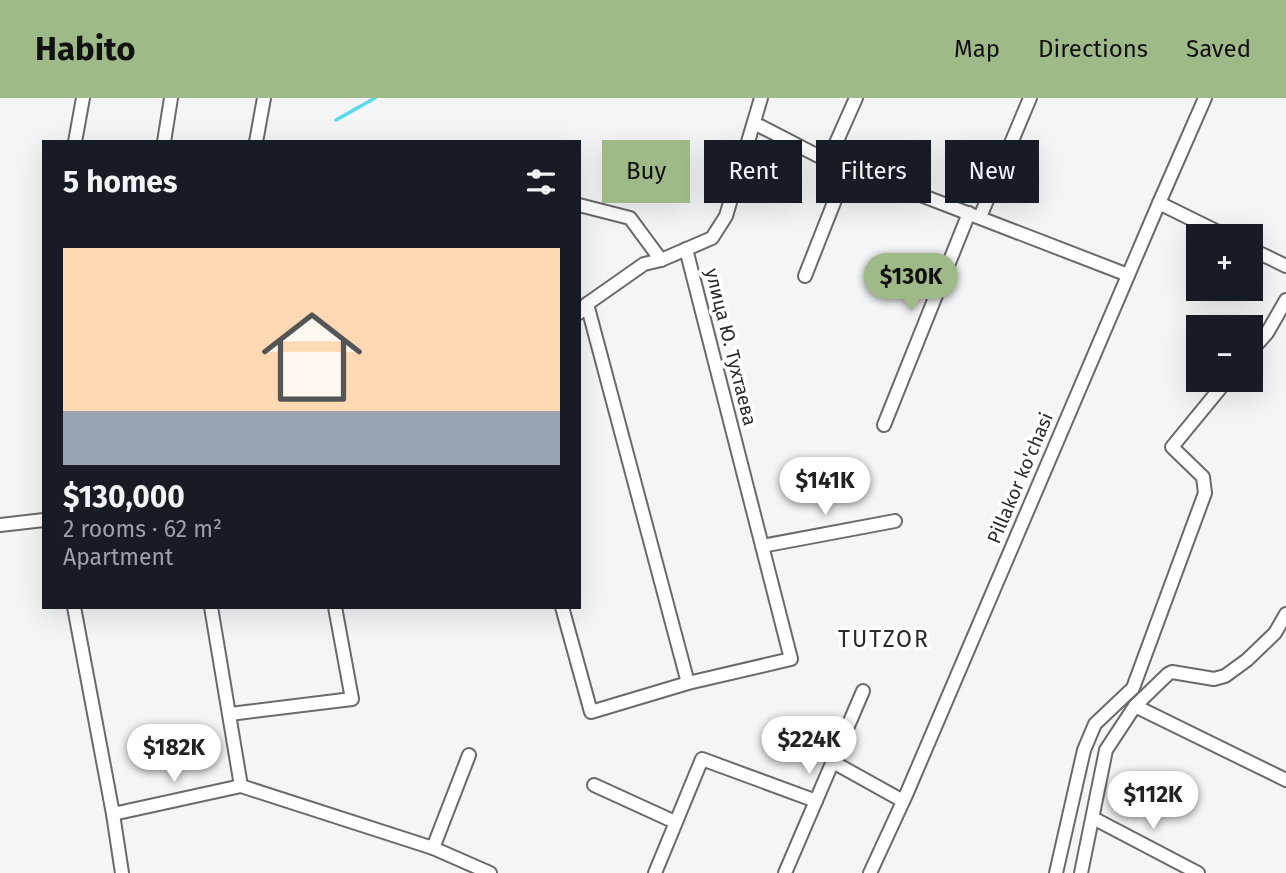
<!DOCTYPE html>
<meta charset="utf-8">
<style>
body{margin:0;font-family:"Fira Sans",sans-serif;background:#20242c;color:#f1f3f6;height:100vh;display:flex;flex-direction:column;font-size:26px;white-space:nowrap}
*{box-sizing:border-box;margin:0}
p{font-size:23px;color:#9ea1a6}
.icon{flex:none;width:38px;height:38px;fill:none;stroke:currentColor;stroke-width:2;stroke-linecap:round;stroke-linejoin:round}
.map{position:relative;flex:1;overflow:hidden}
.panel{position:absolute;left:42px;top:42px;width:539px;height:469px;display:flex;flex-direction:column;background:#171b24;border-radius:0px;box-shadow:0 7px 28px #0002}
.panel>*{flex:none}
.hud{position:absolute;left:602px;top:42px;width:578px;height:63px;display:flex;gap:14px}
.fabs{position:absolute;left:1186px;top:126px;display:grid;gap:14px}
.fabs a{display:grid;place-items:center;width:77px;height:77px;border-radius:0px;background:#171b24;box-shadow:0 7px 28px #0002;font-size:35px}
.price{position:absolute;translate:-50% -60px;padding:0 16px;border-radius:24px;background:#fff;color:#222;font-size:23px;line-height:46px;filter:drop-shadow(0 2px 4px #0008)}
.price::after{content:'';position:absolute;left:50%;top:42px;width:21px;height:16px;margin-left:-10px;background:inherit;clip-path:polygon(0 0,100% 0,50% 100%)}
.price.selected{background:#9fb988;color:#111}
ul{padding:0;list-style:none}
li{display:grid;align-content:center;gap:14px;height:371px;padding:0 21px}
li span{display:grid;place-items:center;height:217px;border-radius:0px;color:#555}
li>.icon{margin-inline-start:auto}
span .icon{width:126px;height:126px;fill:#fffc;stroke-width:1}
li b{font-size:30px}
h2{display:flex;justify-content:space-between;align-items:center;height:84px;padding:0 21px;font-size:30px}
.tag{padding:0 24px;border-radius:0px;background:#171b24;box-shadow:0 7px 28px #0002;font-size:24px;line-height:63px}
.tag.selected{background:#9fb988;color:#111}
header{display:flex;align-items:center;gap:42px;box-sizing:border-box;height:98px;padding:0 35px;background:#9fb988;color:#111}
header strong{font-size:33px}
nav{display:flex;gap:38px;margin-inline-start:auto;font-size:24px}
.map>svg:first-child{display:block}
</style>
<header>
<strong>Habito</strong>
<nav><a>Map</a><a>Directions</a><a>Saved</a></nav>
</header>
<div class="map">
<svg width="1286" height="775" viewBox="0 0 1286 775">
<rect width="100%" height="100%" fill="#f4f5f7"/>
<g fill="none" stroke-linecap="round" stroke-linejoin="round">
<polyline stroke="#5ad8ee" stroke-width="3.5" points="336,22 375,0"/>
<g stroke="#6a6a6c" stroke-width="16">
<g id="minor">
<polyline points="754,25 828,63 848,69 1128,177"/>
<polyline points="75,44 83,0"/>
<polyline points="164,44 171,0"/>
<polyline points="256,44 264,0"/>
<polyline points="828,63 856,0"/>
<polyline points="1159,105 1226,138"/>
<polyline points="579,107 630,120 661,162"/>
<polyline points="980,119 1030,0"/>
<polyline points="1251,151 1286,168"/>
<polyline points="805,178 848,69"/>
<polyline points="587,206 688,585"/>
<polyline points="579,215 587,206 644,166 661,162 712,140 726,118 761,0"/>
<polyline points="1251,253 1267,235 1286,202"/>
<polyline points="884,327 969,115"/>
<polyline points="0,427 44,422"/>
<polyline points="762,448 895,423"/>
<polyline points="74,509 113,716 122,775"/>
<polyline points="211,509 241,688"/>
<polyline points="562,509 591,614 688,585 791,561 686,151"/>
<polyline points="1135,608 1286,682"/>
<polyline points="230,616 352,601 335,509"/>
<polyline points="833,664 903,703"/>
<polyline points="594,687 675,724"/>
<polyline points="113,716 241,688 433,750 490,775"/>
<polyline points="1093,720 1198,775"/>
<polyline points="433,750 469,657"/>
<polyline points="655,775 702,661 816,703"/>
<polyline points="785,775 863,593"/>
<polyline points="870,775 906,697 1159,105 1205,0"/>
<polyline points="1056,775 1084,652 1095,626 1133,590 1205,395 1203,379 1172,349 1227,282"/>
<polyline points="1081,775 1106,652 1135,608 1168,576 1172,574 1214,581 1225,578 1247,562 1275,535 1286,516"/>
</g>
</g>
<use href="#minor" stroke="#fff" stroke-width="12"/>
</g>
<g text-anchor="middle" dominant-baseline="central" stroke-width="7" stroke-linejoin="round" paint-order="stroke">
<g font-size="19" fill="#292a2a" stroke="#fff">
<text transform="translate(731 249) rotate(76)">улица Ю. Тухтаева</text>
<text transform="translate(1020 380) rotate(-67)">Pillakor ko'chasi</text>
</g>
<g font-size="23" letter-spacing="2" fill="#292a2a" stroke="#fff">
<text x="884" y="541">TUTZOR</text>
</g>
</g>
</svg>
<div class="fabs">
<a>+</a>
<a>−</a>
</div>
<b class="price selected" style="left:911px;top:215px">$130K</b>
<b class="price" style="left:825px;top:419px">$141K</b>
<b class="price" style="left:809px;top:678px">$224K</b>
<b class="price" style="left:174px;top:686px">$182K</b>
<b class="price" style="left:1153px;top:733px">$112K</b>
<div class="hud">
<a class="tag selected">Buy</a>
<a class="tag">Rent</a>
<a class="tag">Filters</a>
<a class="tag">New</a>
</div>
<section class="panel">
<h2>5 homes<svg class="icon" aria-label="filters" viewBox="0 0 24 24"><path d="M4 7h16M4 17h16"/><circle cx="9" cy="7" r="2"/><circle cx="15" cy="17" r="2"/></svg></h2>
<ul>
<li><span style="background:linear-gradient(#ffd9b3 75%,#9aa5b1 0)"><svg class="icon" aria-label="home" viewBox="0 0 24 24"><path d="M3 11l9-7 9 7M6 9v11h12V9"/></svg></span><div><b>$130,000</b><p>2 rooms · 62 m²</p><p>Apartment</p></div></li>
</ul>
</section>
</div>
